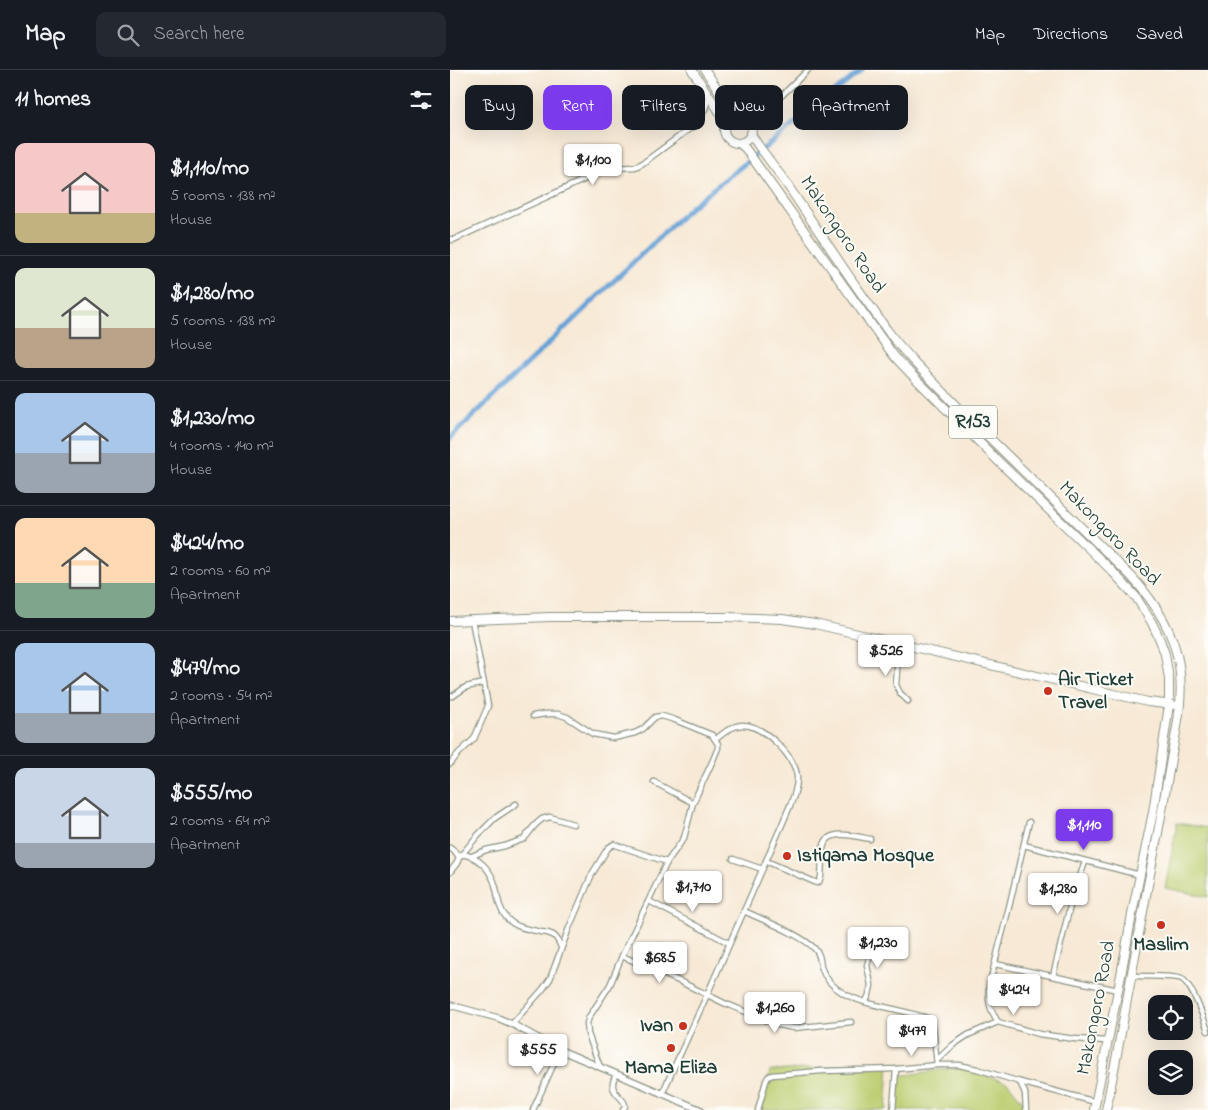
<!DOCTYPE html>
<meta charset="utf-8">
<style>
body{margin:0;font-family:"Indie Flower",sans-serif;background:#242831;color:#f1f3f6;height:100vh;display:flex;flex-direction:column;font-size:19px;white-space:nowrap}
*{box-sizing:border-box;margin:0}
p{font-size:16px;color:#9ea1a6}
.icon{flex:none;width:28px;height:28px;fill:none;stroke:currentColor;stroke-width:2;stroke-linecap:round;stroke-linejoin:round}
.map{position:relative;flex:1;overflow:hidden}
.drawer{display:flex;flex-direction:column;background:#171b24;width:450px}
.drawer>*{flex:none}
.hud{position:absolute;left:15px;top:15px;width:475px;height:45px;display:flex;gap:10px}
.buttons{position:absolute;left:698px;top:925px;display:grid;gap:10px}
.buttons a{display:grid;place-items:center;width:45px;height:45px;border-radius:10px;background:#171b24;box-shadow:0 5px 20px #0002;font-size:25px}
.price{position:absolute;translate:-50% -42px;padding:0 11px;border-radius:5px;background:#fff;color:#222;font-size:16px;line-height:32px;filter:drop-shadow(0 1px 2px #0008)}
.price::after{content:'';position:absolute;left:50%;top:30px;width:15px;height:11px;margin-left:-8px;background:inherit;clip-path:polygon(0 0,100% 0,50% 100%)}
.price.current{background:#7c3aed;color:#fff}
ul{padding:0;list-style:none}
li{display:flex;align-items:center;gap:15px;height:125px;padding:0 15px}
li+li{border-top:1px solid #363941}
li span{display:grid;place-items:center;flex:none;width:140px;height:100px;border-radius:10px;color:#555}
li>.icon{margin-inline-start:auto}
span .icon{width:60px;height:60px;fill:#fffc;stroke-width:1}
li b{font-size:21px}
h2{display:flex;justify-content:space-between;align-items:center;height:60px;padding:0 15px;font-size:21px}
.pill{padding:0 18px;border-radius:10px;background:#171b24;box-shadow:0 5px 20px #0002;font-size:18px;line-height:45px}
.pill.current{background:#7c3aed;color:#fff}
header{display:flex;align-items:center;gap:30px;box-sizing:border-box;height:70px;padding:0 25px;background:#171b24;border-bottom:1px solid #363941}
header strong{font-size:24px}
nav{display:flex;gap:28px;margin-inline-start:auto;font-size:18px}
.search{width:350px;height:45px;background:#242831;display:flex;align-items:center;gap:12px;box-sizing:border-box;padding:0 18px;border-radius:10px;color:#9ea1a6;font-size:19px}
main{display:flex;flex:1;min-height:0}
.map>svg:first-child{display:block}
</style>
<header>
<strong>Map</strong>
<div class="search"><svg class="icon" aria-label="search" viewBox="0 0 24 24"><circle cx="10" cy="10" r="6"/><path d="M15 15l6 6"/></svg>Search here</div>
<nav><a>Map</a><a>Directions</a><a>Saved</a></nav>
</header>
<main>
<section class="drawer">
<h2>11 homes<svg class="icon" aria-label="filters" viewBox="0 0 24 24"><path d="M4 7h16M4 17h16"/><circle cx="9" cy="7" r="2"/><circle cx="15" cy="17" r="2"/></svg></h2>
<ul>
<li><span style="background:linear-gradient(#f6c9c9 70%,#c2b280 0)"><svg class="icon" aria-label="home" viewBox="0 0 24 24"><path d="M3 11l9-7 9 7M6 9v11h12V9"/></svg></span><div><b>$1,110/mo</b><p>5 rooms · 138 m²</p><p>House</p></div></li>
<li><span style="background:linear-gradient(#dfe7d0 60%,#b9a48a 0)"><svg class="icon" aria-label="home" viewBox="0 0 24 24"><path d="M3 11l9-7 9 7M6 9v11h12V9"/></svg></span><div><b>$1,280/mo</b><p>5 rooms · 138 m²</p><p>House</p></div></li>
<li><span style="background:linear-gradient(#a9c7e8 60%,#9aa5b1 0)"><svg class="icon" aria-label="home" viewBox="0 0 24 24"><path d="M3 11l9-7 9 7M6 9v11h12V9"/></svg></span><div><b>$1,230/mo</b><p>4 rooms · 140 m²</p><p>House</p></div></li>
<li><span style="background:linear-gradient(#ffd9b3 65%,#7fa58c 0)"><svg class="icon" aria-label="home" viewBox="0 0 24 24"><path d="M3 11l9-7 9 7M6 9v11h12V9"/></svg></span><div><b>$424/mo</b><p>2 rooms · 60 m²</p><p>Apartment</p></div></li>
<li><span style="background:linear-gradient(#a9c7e8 70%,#9aa5b1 0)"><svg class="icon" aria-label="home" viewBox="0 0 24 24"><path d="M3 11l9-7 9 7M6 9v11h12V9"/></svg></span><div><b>$479/mo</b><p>2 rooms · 54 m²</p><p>Apartment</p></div></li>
<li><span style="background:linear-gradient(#c9d6e8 75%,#9aa5b1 0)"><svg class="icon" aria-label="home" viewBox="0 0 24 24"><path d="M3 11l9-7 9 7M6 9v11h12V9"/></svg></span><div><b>$555/mo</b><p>2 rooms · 64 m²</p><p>Apartment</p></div></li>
</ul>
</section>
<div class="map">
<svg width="758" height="1040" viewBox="0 0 758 1040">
<rect width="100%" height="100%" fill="#fdfcf7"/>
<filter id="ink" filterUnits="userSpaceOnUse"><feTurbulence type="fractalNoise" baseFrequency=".02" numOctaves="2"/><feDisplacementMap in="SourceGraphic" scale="10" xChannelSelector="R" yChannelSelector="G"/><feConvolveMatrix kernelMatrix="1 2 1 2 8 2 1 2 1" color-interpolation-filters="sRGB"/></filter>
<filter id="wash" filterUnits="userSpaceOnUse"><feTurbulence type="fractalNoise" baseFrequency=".0096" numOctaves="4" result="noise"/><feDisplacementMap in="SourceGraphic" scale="20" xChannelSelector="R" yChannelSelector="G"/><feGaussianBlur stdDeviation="1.12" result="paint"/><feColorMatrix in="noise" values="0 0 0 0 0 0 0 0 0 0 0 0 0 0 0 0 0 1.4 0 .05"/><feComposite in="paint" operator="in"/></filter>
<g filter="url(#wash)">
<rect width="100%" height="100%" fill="#f7e9d5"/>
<g fill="#bbcd70" stroke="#6d8552">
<polygon points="727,753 758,758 758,827 715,818"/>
<polygon points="212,874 229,882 220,902 203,894"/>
<polygon points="439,994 436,1040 309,1040 320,1001"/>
<polygon points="510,997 558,1013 573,1032 572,1040 445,1040 449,1006"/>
</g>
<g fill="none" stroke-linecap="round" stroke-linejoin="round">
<polyline stroke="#66a1d6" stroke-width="5" points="0,368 243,135 412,0"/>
</g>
</g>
<g filter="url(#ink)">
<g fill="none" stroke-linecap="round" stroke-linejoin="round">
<g stroke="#8b9384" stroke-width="7">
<g id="minor">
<polyline points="293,46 303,45 315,40"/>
<polyline points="302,59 319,38 358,0"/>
<path d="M0 169 3 170 155 100 161 98 185 97 193 93 246 54C253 46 256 38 259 27"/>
<polyline points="449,573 446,615 450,623 458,631"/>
<polyline points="0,626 3,626 16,617 34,613"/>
<polyline points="83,646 95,644 108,644 117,647 143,664 164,668 185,663 193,659 205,647 212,646 225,650 257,663 262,665 268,674 268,678 263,690 243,733 234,768 217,792 172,886 160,915 139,947 137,953 138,964 150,997"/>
<polyline points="0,694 9,683 24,669 38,636 22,550"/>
<polyline points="204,712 243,733"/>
<polyline points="574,775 690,805"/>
<polyline points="0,778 4,781 9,788 7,793 0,802"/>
<path d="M11 784C29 786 42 801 46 818 48 828 49 839 56 847 64 858 79 859 91 862 95 862 99 863 103 865 107 867 109 873 111 877"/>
<polyline points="22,786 36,780 55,776 74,769 85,755 92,749 100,747 123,754"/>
<polyline points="9,788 28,765 45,748 66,734"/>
<polyline points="283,789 312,799"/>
<path d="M316 791 367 813 369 812 371 807C372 797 371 785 374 775 379 758 408 767 420 769"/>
<polyline points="199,831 279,873"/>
<path d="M294 841C313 850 352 865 365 879 370 884 370 890 371 897 375 909 383 917 393 923 414 935 441 937 463 944 470 946 476 947 481 950L483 955 487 995"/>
<polyline points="415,863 416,873 421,883 417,895 421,915 419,925 416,931"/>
<polyline points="172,886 231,912 274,933 328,955 344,958 401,952"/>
<polyline points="545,894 668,920"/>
<polyline points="603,906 621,832 635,792"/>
<path d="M682 906C691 906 726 906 732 909 742 915 754 949 758 961"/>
<path d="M548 952C539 938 538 932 539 916L559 837 579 752"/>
<polyline points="62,954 93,919 100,909 119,858 142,804 158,778 164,774 166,775 217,792"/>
<polyline points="487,990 503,975 518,965 548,952 589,964 625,969 657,971"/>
<path d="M166 1005C155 1023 176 1027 175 1036 175 1038 173 1039 173 1040"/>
<polyline points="570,1012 575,1023 576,1040"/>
<path d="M212 1024 257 925 334 750C339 737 348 721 347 706 345 686 313 655 293 655 282 655 274 663 266 669"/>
<polyline points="83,1040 110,980"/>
<polyline points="308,1040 316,1011 318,1007 322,1005 372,1001 446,999 487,995 509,995 527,999 570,1012 646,1032"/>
<polyline points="443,1040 446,999"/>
</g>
</g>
<g stroke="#8b9384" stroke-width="8">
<polyline id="tertiary" points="0,935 48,948 62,954 110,980 251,1040"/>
</g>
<g stroke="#8b9384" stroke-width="10">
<g id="primary">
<polyline points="242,0 269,41 274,55"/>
<polyline points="255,0 277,33 289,45"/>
<circle cx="288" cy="59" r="14"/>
<path d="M301 64 308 75 334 110 401 209 437 260 449 275 465 293 511 340 681 506C704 531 724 561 729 595 734 627 727 658 721 689 715 724 709 759 702 794 686 876 673 958 656 1040"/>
<polyline points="290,74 295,78 313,103 444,286 460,303 543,386 661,500 686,527 702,553 710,570 715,584 719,609 719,635 703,742 683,839 671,905 644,1040"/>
<polyline points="0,551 99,547 277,547 332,549 365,554 698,632 723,635"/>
</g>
</g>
<use href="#minor" stroke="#fff" stroke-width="4.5"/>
<use href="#tertiary" stroke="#fff" stroke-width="5.5"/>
<use href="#primary" stroke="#fff" stroke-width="8"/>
</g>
</g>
<g fill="#c8321e" stroke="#fdfcf7" stroke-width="2">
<circle cx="598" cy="621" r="5"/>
<circle cx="337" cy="786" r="5"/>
<circle cx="711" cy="855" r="5"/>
<circle cx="233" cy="956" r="5"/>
<circle cx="221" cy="978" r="5"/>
</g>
<g text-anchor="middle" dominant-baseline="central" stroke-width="4" stroke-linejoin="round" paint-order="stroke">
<rect fill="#fdfcf7" stroke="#62766e" stroke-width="1" x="499" y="335.5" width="48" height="33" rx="4"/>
<g font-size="19" font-weight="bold" fill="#1f3d34">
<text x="523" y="352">R153</text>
</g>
<g font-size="20" fill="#1f3d34" stroke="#fdfcf7">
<text transform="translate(392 165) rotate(56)">Makongoro Road</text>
<text transform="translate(659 464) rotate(46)">Makongoro Road</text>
<text transform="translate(647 938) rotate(-79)">Makongoro Road</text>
</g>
<g font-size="20" font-weight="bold" fill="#1f3d34" stroke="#fdfcf7" text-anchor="start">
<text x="608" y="610">Air Ticket<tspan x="608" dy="23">Travel</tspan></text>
<text x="347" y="786">Istiqama Mosque</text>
<text x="711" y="875" text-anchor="middle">Maslim</text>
<text x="223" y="956" text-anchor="end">Ivan</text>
<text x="221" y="998" text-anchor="middle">Mama Eliza</text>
</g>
</g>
</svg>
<div class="buttons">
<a><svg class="icon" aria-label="locate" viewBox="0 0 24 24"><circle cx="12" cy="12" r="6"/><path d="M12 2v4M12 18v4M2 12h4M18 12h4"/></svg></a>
<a><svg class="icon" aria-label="layers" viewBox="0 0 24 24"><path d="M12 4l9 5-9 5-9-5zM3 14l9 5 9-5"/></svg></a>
</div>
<b class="price" style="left:143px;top:116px">$1,100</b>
<b class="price" style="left:436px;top:607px">$526</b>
<b class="price current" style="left:634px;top:781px">$1,110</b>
<b class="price" style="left:243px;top:843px">$1,710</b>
<b class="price" style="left:608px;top:845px">$1,280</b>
<b class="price" style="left:428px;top:899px">$1,230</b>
<b class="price" style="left:210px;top:914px">$685</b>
<b class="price" style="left:564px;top:946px">$424</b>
<b class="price" style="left:325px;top:964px">$1,260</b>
<b class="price" style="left:462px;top:987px">$479</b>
<b class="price" style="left:88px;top:1006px">$555</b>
<div class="hud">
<a class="pill">Buy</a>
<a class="pill current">Rent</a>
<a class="pill">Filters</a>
<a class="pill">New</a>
<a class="pill">Apartment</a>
</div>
</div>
</main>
